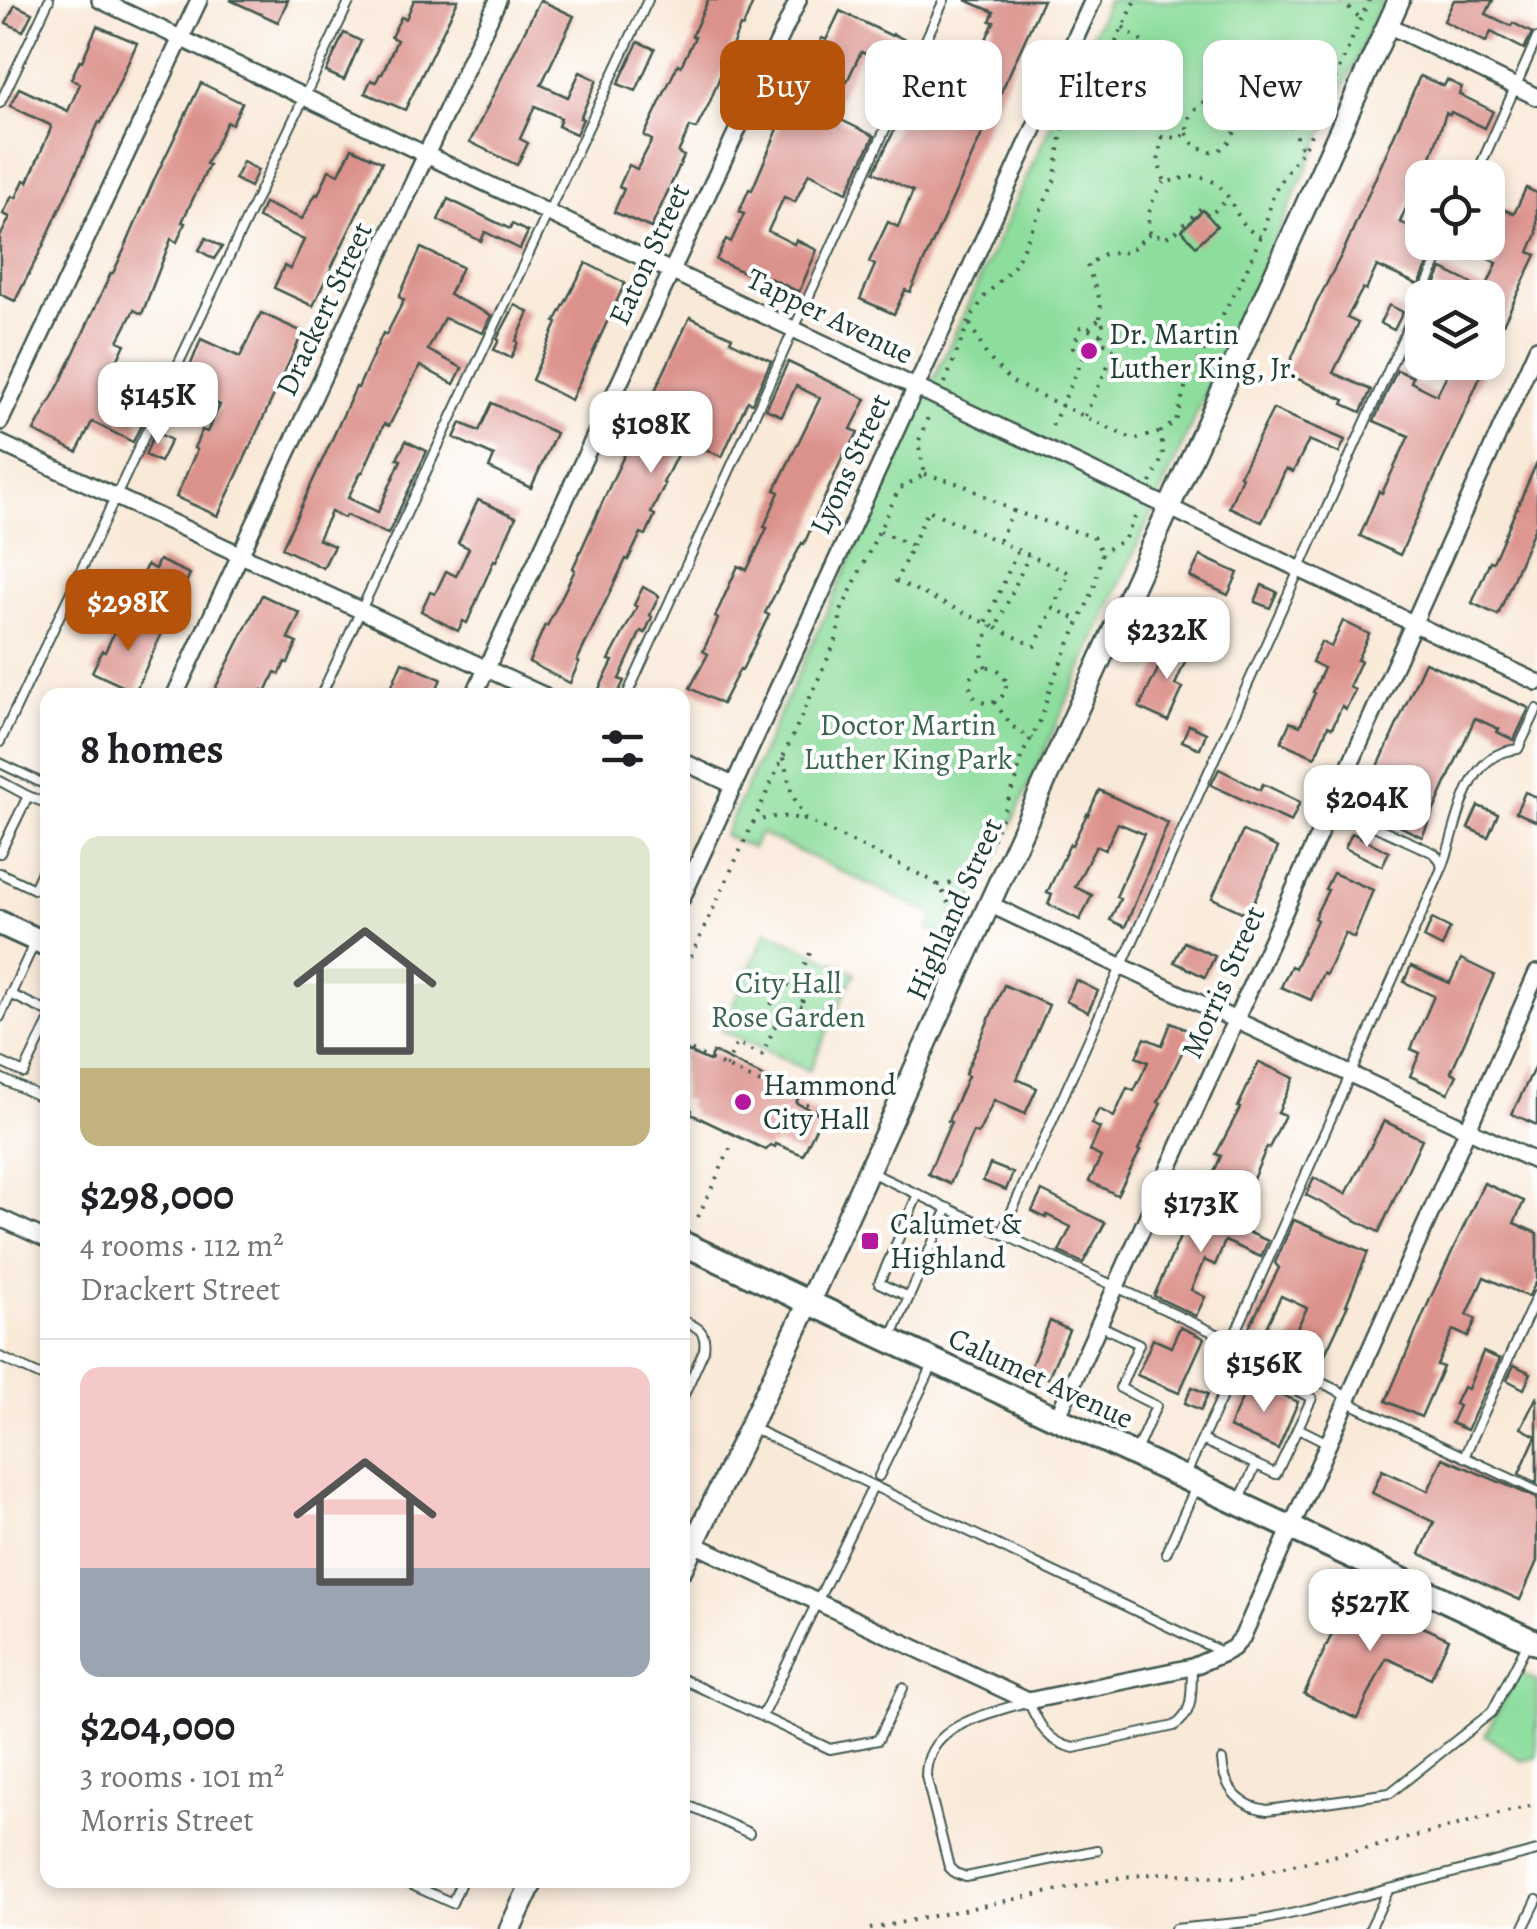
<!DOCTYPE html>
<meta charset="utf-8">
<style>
body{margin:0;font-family:Alegreya,serif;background:#f2f2f2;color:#202124;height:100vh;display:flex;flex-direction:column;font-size:38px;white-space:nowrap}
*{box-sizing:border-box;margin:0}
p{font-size:32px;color:#757577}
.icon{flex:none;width:55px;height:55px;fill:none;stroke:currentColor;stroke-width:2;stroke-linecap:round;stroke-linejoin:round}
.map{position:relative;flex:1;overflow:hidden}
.side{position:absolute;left:40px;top:688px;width:650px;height:1200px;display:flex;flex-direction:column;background:#fff;border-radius:20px;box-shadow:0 5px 15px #0003}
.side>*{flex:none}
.hud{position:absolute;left:720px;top:40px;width:665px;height:90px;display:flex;gap:20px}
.controls{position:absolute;left:1405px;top:160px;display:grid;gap:20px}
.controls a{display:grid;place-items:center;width:100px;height:100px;border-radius:20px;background:#fff;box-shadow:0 5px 15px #0003;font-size:50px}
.price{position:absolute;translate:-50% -85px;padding:0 22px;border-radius:20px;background:#fff;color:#222;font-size:32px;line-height:65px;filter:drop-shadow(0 2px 5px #0008)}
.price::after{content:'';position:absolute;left:50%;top:60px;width:30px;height:22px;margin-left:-15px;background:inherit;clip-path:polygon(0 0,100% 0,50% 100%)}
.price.active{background:#b45309;color:#fff}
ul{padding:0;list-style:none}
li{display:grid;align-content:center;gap:20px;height:530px;padding:0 40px}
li+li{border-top:2px solid #e0e0e0}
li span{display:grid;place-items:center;height:310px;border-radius:20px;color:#555}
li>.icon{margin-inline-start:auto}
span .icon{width:180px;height:180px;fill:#fffc;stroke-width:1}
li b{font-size:42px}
h2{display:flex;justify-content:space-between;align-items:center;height:120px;padding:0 40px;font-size:42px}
.pill{padding:0 35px;border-radius:20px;background:#fff;box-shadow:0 5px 15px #0003;font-size:35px;line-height:90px}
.pill.active{background:#b45309;color:#fff}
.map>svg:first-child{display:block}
</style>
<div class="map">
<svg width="1537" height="1929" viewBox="0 0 1537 1929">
<rect width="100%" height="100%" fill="#fff"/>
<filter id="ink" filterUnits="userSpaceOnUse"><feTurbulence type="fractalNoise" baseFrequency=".01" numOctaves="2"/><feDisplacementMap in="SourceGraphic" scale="20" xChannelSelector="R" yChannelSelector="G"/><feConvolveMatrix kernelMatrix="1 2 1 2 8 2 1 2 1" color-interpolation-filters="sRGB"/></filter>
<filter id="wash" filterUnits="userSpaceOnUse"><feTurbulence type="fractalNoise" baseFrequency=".0048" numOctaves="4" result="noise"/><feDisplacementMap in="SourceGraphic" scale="40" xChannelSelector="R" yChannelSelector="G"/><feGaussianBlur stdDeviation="2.25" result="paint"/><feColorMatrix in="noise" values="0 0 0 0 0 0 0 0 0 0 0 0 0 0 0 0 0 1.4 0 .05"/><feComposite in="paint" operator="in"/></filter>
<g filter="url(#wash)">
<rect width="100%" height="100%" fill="#f9e9d8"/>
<g fill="#8ddd9d" stroke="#568d68" stroke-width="2.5">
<polygon points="1108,0 1383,0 958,943 929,929 935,915 760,833 752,848 724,835"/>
<polygon points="767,931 855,972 809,1071 721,1030"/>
<polygon points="1519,1672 1537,1681 1537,1757 1522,1761 1485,1735"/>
</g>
<g id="blocks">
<g fill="#dc928c">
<polygon points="230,0 288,0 278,22"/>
<polygon points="414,0 458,0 405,110 365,93 371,80 376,82 380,74 382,74 397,40 391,37 401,17 406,19"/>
<polygon points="540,0 574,16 541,85 568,97 580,72 597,80 580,118 583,119 576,134 558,126 561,118 535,106 520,139 528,143 517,165 470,142"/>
<polygon points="708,0 754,0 743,27 740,26 709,104 696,129 690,127 678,153 684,156 651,228 614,212 624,189 619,187 629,165 637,169 652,140 644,136 678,64 681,66 695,37 692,36"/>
<polygon points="965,0 1043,0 910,292 905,290 894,314 860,299 875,265 869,262 888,222 898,227 913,191 874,172 918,81 917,77 923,65 955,80 969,47 980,52 994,22 990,21 994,12"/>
<polygon points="1454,0 1493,0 1486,14 1511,26 1513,23 1532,33 1524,49 1491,32 1486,42 1444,21"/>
<polygon points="15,5 32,13 23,31 6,23"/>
<polygon points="840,11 892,36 893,34 909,42 903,55 909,58 903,71 861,52 840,96 831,115 874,136 847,192 809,173 795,202 784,197 768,231 794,244 796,240 817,250 799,292 761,274 759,279 716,260 726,239 731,242 744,214 739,212 749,189 752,190 780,124 822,38 826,40"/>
<polygon points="97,26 137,43 101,123 99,122 43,246 15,301 0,294 0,237 10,217 3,214 12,196 16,198 24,180 28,182 51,128 50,125 10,106 19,88 68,111 80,84 71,79 80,60 82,61"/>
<polygon points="344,33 361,41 344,80 326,72"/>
<polygon points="638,42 655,49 636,91 618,84"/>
<polygon points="1420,76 1444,86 1447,80 1462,87 1459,94 1493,111 1485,128 1451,112 1450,115 1446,113 1429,163 1423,160 1408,193 1412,195 1400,222 1422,233 1422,242 1433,242 1425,260 1429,262 1419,285 1377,266 1366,290 1363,288 1347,318 1358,323 1333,373 1371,390 1361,412 1343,404 1345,400 1285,373 1316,304 1344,250"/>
<polygon points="201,83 242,103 232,124 227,122 206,164 209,165 182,222 185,223 177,242 171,239 142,314 134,310 118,341 125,344 112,372 152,391 137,423 141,425 133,442 92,422 77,452 34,431 60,383 111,273 113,273 124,250 154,180"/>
<polygon points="352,148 382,162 313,306 274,288 284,266 290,269 304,240 258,218 264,203 302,219 316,194 318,195 329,170 339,174"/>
<polygon points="243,162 258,170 250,187 235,179"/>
<polygon points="1526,188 1537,193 1537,234 1529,252 1536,255 1503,324 1488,317 1488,298 1454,298 1434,287 1442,269 1485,290 1497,263 1484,257 1497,229 1493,227 1501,208 1514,214"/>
<polygon points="448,199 510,229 512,224 528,232 520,249 485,232 481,241 438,220"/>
<polygon points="1203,210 1217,226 1196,246 1182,230"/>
<polygon points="206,238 222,247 214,259 199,250"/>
<polygon points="421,248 462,267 449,295 491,315 483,333 444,318 428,350 462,368 454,384 420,366 389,426 384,424 363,472 361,472 348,498 378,512 401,460 397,459 406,441 427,451 388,534 346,515 344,518 331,512 318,539 334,546 323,568 282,548 356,387 358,388 383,333 386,335 404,300 399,297"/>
<polygon points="586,263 625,283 571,400 532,380 557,323 555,322"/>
<polygon points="515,305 529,312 516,341 518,342 511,358 494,350 499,340 497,339"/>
<polygon points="1389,305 1403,312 1394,330 1380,323"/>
<polygon points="261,313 303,332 218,516 176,497 197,450 194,448 202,430 207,432 220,405 181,389 201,339 240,357"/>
<polygon points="690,317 732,337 730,341 771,361 752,403 748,401 746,404 722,457 685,439 663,483 665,484 651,513 655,515 646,535 641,533 628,560 626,559 577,661 579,662 570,683 529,662 545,625 547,626 575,570 573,568 611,483"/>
<polygon points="788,362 866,399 851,429 858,432 846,455 844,454 804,544 802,543 765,613 769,615 742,670 740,669 722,704 690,688 708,654 703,651 718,619 715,617 738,566 747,570 767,528 764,527 779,492 775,490 820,398 796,386 782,416 766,409"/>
<polygon points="1453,362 1487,362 1400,555 1360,536 1379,491 1382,493 1409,436 1374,421 1397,370 1413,377 1411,382 1437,395"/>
<polygon points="492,403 556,433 531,488 489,468 494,456 454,438 461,423 479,431"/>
<polygon points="1273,409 1345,440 1339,453 1309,440 1293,472 1286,469 1262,522 1229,507 1242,477 1240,475"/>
<polygon points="155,432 171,440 160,462 145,455"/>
<polygon points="1537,462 1537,522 1498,615 1472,603 1490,561 1493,562"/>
<polygon points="478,500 516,517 496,561 494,560 467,623 463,621 458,631 421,611 430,592 435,594 446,571 456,576 469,548 458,543"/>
<polygon points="1200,556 1238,573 1228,595 1190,577"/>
<polygon points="159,560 190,574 180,595 141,577 147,565 155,569"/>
<polygon points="1262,585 1277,592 1270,608 1255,602"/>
<polygon points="643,587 659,596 650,615 652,617 645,633 641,631 619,679 624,681 617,695 612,695 599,689 613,661 609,660 637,607 634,605"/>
<polygon points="262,595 300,613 288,638 297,643 288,663 285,662 280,674 275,672 266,692 262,690 260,695 212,695"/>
<polygon points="122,616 162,633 135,692 92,672 102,651 105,652"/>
<polygon points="1343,621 1369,634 1357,660 1361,661 1349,687 1355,690 1346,709 1342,706 1332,728 1328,726 1315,757 1281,742 1290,722 1300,726 1315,693 1313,692 1324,668 1312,662 1321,642 1331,647"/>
<polygon points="1173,638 1192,646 1175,685 1183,688 1168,721 1139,708"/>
<polygon points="402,662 441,679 434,695 388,695"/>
<polygon points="1425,662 1529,708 1514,740 1497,732 1499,729 1475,718 1422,837 1397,825 1406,804 1375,791 1378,783 1372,780"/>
<polygon points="1189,725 1206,733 1200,749 1182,741"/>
<polygon points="1219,769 1260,790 1263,784 1300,802 1291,822 1211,785"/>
<polygon points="1099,790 1168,823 1125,927 1110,920 1120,899 1116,897 1144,834 1118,823 1105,850 1096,846 1075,887 1092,895 1080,920 1048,904 1052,895 1047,893 1070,844 1072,845 1087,814 1088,815"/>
<polygon points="1525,792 1537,797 1537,822 1516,812"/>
<polygon points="1478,806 1498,814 1488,837 1468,828"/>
<polygon points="1243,831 1278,848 1248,915 1212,898"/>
<polygon points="1352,833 1389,852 1382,866 1345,848"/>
<polygon points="1333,873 1373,890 1354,938 1345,933 1326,975 1323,973 1311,1000 1281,987 1291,966 1295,968 1317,920 1314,918 1328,890 1325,889"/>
<polygon points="1432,919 1450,928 1442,947 1424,938"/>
<polygon points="1184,942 1215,956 1205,977 1174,962"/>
<polygon points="1461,959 1494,975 1451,1072 1457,1075 1448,1093 1410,1076 1420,1053 1411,1049 1434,996 1404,982 1411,966 1450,983"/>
<polygon points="1076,980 1098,991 1088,1012 1066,1001"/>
<polygon points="1004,985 1049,1005 1017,1079 1037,1088 1025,1114 994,1100 978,1134 973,1132 950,1184 928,1174 951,1122 948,1121 968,1076 965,1074"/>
<polygon points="1171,1023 1192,1032 1158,1102 1161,1103 1138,1150 1140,1151 1117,1195 1089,1181 1101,1157 1090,1151 1100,1128 1091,1124 1099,1109 1114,1117 1127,1088 1134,1091 1148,1062 1136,1057 1145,1038 1162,1045"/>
<polygon points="682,1049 709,1061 713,1052 800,1094 796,1103 822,1115 803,1155 776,1144 775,1147 771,1145 766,1150 691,1114 692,1110 687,1106 689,1101 682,1098"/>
<polygon points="1259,1062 1294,1078 1278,1112 1285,1115 1269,1148 1267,1147 1246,1195 1211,1179 1221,1156 1216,1154 1240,1108 1238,1107"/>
<polygon points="1537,1062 1537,1125 1512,1114"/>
<polygon points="1384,1121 1422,1139 1379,1232 1306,1195 1314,1178 1346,1194"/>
<polygon points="990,1164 1013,1173 1006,1190 983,1181"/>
<polygon points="1484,1183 1524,1201 1514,1223 1537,1233 1537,1281 1528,1297 1484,1277 1467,1315 1476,1319 1468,1337 1453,1330 1437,1365 1443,1367 1421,1417 1386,1401 1430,1299"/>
<polygon points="1042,1191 1105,1223 1083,1263 1059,1252 1071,1227 1047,1215 1046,1218 1032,1211"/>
<polygon points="1195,1203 1230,1218 1228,1223 1268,1241 1261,1257 1225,1241 1215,1265 1204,1260 1191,1290 1205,1297 1196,1316 1154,1296"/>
<polygon points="1294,1220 1368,1252 1346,1305 1348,1305 1317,1371 1283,1356 1307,1308 1281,1296 1260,1340 1246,1334 1279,1268 1275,1263"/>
<polygon points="1050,1321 1069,1330 1048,1378 1029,1370"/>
<polygon points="1180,1327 1204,1338 1179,1393 1137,1375 1153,1339 1171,1347"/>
<polygon points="1483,1352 1500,1359 1467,1430 1451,1423 1459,1406 1455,1404 1463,1387 1468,1389"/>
<polygon points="1514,1365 1531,1373 1524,1389 1507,1380"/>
<polygon points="1250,1381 1298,1402 1278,1449 1229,1427"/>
<polygon points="1192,1387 1208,1394 1201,1410 1185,1403"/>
<polygon points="1537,1396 1537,1483 1519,1474 1536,1436 1521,1428"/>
<polygon points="1443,1458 1537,1498 1537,1561 1520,1600 1420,1554 1434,1522 1372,1493 1382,1470 1428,1491"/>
<polygon points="1351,1593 1449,1639 1431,1678 1386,1658 1357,1719 1304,1694"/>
</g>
</g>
</g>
<g filter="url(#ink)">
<use href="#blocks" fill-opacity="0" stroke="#40574d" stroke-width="2.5"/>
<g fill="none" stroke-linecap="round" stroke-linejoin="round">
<g stroke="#40574d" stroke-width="12">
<g id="lane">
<polyline points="0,103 49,0"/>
<polyline points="1475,178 1537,38"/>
<polyline points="321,695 648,0"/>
<polyline points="627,695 944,0"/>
<polyline points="0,742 350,0"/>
<polyline points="0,763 48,786"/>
<polyline points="0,781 28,796"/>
<polyline points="1332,807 1434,853 1440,860 1442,868"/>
<polyline points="0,853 28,796 48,804"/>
<polyline points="0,873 34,889 48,858"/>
<polyline points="10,994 48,1012"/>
<polyline points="0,1017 34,944"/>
<polyline points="0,1062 24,1073 48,1023"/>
<polyline points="0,1078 48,1100"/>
<polyline points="870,1172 1337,1390 1356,1406 1537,1491"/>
<polyline points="1002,1233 1446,242"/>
<polyline points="909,1297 879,1283 918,1194"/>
<path d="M682 1320C698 1327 707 1331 704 1350L682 1399"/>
<polyline points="1099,1325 1139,1344 1120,1388 1156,1406 1136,1451"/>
<polyline points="892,1336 948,1208"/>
<path d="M1232 1341 1442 868C1456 835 1461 776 1495 756 1502 752 1510 750 1518 749L1537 709"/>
<polyline points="0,1357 48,1379"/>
<polyline points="750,1427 1224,1653"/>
<polyline points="1298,1428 1328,1443"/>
<polyline points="1464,1457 1537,1295"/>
<polyline points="1186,1474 1238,1362 1312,1398 1276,1474 1202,1440"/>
<polyline points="879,1476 933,1365"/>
<polyline points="1240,1499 1256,1465"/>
<polyline points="1166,1553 1195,1489"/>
<polyline points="682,1679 830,1749 878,1740 903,1688"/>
<polyline points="762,1716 873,1486"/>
<path d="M1222 1760C1224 1788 1239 1806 1267 1810L1390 1793 1492 1712 1527 1644"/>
<polyline points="682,1803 749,1833"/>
<path d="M1097 1850 966 1877 955 1873 949 1867 926 1776C926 1723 989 1715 1028 1701 1039 1725 1047 1742 1074 1748L1174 1726C1195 1713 1191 1690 1192 1667"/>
<polyline points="401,1880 452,1903 462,1880"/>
<polyline points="1175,1929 1258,1921 1308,1910 1537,1851"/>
<polyline points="1370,1929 1389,1889"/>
<polyline points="1523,1929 1537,1900"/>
</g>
</g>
<g stroke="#40574d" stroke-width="20">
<g id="street">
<polyline points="100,0 1537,682"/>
<polyline points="1388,25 1537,97"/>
<polyline points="0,422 199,0"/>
<polyline points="0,443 543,695"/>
<polyline points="175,695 498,0"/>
<polyline points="474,695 798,0"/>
<polyline points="682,761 733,785"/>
<polyline points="682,898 1093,0"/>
<polyline points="989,904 1537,1162"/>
<polyline points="0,1218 48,1240"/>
<polyline points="1057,1418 1537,348"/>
<polyline points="694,1544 1028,1701 1192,1667 1224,1653 1233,1648 1242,1638 1537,973"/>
</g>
</g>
<g stroke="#40574d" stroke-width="25">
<g id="secondary">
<polyline points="682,1568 809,1302 1399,0"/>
<polyline points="510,1929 533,1880"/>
</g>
</g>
<g stroke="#40574d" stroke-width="28">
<g id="primary">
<polyline points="0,923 48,945"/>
<polyline points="682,1243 1537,1643"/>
</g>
</g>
<g stroke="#40574d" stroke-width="4" stroke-dasharray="2.5 8" stroke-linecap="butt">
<polyline points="1341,0 1361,19"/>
<path d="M1123 27 1147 46 1168 96 1158 162 1165 182C1175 181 1187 176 1198 177 1236 181 1229 224 1261 237"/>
<path d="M1222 105 1226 96 1217 83C1225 62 1247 25 1264 62L1258 72 1264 89V103"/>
<path d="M1187 133C1193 147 1200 150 1215 153 1227 145 1235 139 1236 124"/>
<path d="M1161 137 1179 138 1187 133C1186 117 1193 110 1205 101L1216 107 1222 105 1236 122 1255 116 1264 103C1285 110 1293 131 1302 149"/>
<path d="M1150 233C1146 213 1152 198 1164 182"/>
<polyline points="1100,318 1101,303 1087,265 1104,254 1129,252 1150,233 1165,238 1176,232 1201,208 1209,216 1229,198"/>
<polyline points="970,324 987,356 1010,381 1134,440 1161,432"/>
<polyline points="1089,329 1100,318 1103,325 1102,335"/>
<polyline points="945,383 969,321 985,296 1015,265 1054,182 1062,131 1068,114 1091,94 1136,0"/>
<polyline points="1085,416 1115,350 1105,343 1102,335 1081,327 1073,347 1096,358 1105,343"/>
<polyline points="1052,426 1085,354"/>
<polyline points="925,474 963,485 1013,511 999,541"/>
<polyline points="1151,483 1163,456 1161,432 1176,421 1186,384 1245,273 1264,229 1274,192 1308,141 1369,0"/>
<polyline points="1013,511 1093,537 1101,551"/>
<polyline points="880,531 912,546 896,581 986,623"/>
<polyline points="912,546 928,510 1069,573 1053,608"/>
<polyline points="1017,552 986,623 996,628 1029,555"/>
<polyline points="996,628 1035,646 1053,608 1080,621"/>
<path d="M986 667C978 652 985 640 991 626"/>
<circle cx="988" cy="685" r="18"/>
<polyline points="994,702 1013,727 1032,739"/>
<polyline points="783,758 792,794 805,819"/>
<polyline points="753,823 837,638 841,611 899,489 925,474 918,443 930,412"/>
<polyline points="938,885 971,881"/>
<polyline points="950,911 960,900 985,858 1017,778 1021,757 1041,719 1052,682 1094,589 1102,552 1124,540 1138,511"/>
<path d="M682 976 753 823C774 814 791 815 813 823L935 882C945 894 952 904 949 920"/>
<polyline points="756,985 776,995"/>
<polyline points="800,1006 815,1013"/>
<polyline points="782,1010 795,1017 806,993 794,987"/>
<polyline points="682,1046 856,1128"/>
<polyline points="726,1067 737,1043 762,1055 782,1010 771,1005 782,982 794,987 811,951"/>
<polyline points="698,1217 731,1147"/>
<polyline points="870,1929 1123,1877 1163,1873 1235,1878 1378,1846 1537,1804"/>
</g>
<use href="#lane" stroke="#fff" stroke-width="8"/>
<use href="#street" stroke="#fff" stroke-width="15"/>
<use href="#secondary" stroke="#fff" stroke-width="20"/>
<use href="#primary" stroke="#fff" stroke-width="22"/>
</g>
</g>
<g fill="#b5179e" stroke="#fff" stroke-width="4">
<circle cx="1089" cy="351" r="10"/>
<circle cx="743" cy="1102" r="10"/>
<rect x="860" y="1231" width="20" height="20" rx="5"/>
</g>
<g text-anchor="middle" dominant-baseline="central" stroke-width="8" stroke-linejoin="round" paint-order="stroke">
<g font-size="30" fill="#1f3d34" stroke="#fff">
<text transform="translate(649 254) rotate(-65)">Eaton Street</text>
<text transform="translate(324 309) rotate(-65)">Drackert Street</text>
<text transform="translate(830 316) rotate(26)">Tapper Avenue</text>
<text transform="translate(850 464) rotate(-65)">Lyons Street</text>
<text transform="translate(954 909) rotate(-66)">Highland Street</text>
<text transform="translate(1223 982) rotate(-66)">Morris Street</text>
<text transform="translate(1041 1378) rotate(25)">Calumet Avenue</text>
</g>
<g font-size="30" fill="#1f3d34" stroke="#fff" text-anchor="start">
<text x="1109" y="334">Dr. Martin<tspan x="1109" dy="34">Luther King, Jr.</tspan></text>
<text x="763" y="1085">Hammond<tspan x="763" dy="34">City Hall</tspan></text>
<text x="890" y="1224">Calumet &amp;<tspan x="890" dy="34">Highland</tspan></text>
</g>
<g font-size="30" fill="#3a654e" stroke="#fff">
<text x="908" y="725">Doctor Martin<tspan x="908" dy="34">Luther King Park</tspan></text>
<text x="788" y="983">City Hall<tspan x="788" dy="34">Rose Garden</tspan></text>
</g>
</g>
</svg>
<div class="controls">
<a><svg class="icon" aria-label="locate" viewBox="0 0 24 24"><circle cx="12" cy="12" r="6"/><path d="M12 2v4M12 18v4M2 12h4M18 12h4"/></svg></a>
<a><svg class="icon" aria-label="layers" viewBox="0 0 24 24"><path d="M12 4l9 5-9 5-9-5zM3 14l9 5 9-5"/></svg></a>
</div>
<b class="price" style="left:158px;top:447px">$145K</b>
<b class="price" style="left:651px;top:476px">$108K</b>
<b class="price active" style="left:128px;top:654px">$298K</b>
<b class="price" style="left:1167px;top:682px">$232K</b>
<b class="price" style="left:1367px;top:850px">$204K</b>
<b class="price" style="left:1201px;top:1255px">$173K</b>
<b class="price" style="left:1264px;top:1415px">$156K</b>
<b class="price" style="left:1370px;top:1654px">$527K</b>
<div class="hud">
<a class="pill active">Buy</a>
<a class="pill">Rent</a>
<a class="pill">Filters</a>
<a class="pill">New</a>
</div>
<section class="side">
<h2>8 homes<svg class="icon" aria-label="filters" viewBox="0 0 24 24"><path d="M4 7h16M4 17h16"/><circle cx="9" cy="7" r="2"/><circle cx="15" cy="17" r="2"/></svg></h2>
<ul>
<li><span style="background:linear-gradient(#dfe7d0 75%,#c2b280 0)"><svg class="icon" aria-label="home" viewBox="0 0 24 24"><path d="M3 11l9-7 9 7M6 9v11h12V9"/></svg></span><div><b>$298,000</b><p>4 rooms · 112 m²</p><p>Drackert Street</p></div></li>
<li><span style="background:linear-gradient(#f6c9c9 65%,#9aa5b1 0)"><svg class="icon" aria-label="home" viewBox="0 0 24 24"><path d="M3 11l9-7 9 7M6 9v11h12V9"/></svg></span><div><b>$204,000</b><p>3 rooms · 101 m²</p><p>Morris Street</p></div></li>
</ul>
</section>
</div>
